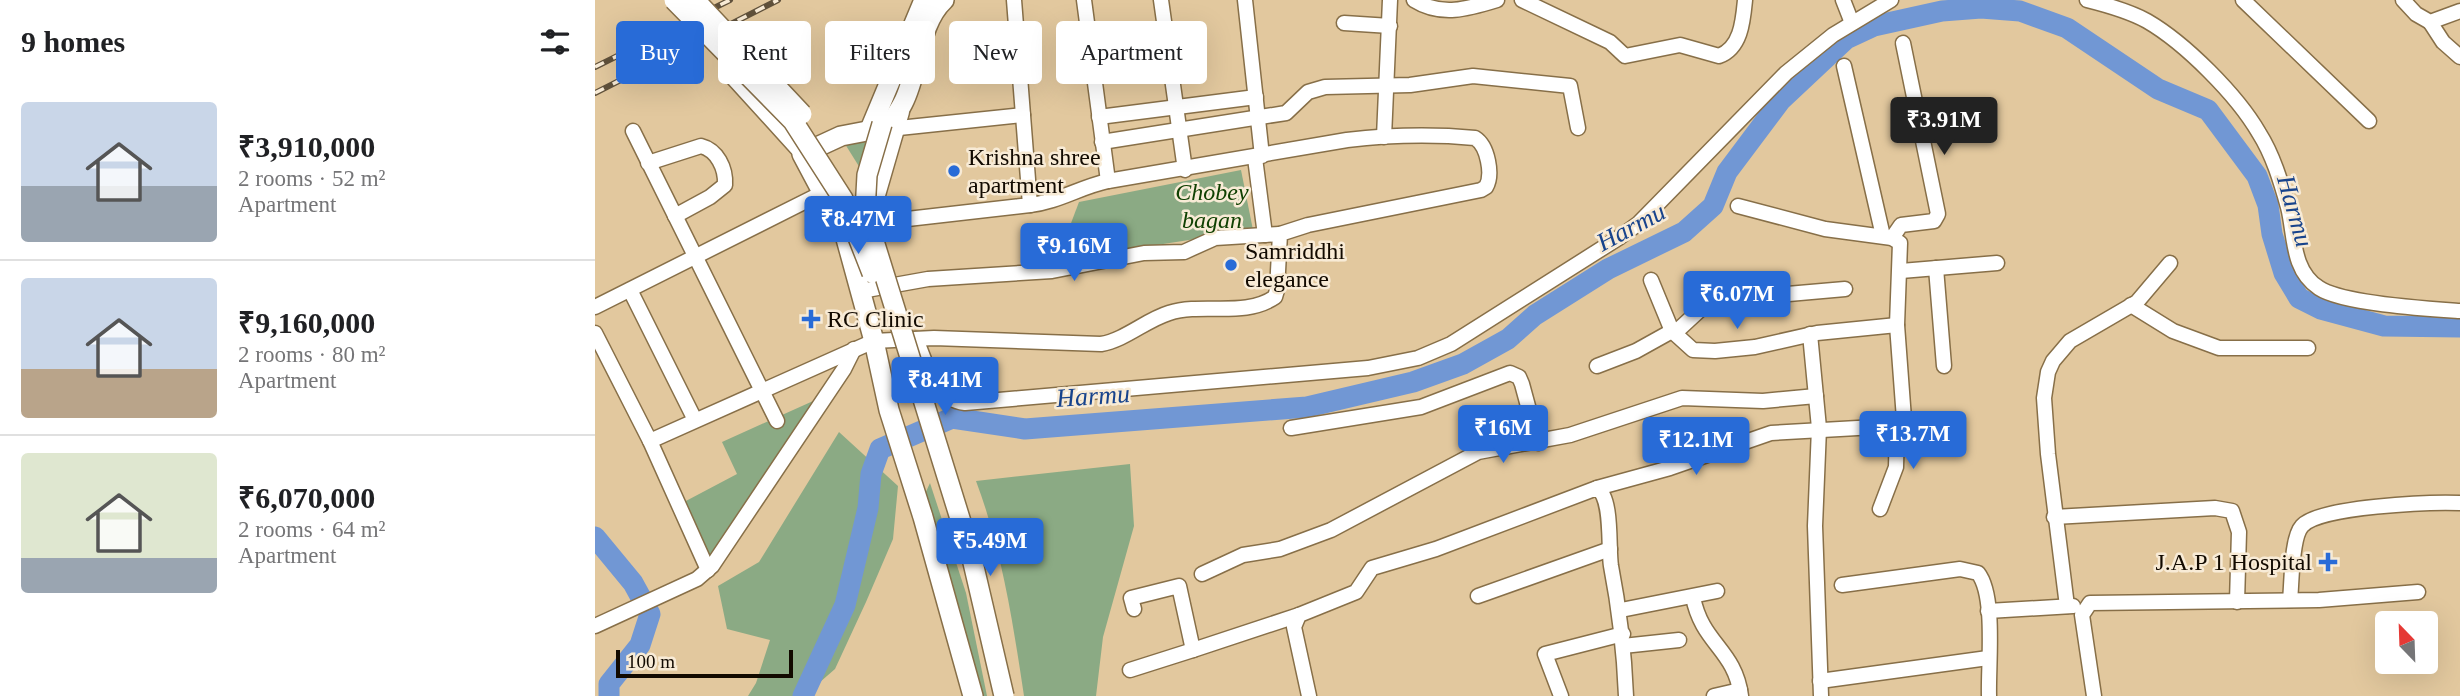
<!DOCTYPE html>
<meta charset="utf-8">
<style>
body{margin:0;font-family:Georgia,serif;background:#f6f6f6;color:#202124;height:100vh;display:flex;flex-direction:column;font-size:26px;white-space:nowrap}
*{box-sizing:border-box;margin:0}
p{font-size:23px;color:#757577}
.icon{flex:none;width:38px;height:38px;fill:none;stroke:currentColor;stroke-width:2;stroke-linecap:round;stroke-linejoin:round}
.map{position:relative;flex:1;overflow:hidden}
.sheet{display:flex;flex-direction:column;background:#fff;width:595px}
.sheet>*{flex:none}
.guide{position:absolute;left:21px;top:21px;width:665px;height:63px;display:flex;gap:14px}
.needle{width:46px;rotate:337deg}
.tools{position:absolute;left:1780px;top:611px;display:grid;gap:14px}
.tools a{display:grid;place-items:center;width:63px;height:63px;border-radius:7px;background:#fff;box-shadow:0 7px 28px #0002;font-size:35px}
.scale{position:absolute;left:21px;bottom:18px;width:177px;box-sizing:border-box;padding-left:7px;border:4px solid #120a00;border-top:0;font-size:19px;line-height:24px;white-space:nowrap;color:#120a00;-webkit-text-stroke:5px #f8ebd6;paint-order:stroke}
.price{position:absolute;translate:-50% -60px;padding:0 16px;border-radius:7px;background:#286bd7;color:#fff;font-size:23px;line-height:46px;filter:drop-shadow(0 2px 4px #0008)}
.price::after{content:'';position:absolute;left:50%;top:42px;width:21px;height:16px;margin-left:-10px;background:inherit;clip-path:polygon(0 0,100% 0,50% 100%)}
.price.active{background:#222;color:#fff}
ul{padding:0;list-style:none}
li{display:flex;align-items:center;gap:21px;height:175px;padding:0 21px}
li+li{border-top:2px solid #e0e0e0}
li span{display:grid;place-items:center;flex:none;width:196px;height:140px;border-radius:7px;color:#555}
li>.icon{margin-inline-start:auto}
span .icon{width:84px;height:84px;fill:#fffc;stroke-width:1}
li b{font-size:30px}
h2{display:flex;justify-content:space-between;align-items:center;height:84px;padding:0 21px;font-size:30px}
.tag{padding:0 24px;border-radius:7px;background:#fff;box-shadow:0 7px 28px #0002;font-size:24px;line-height:63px}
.tag.active{background:#286bd7;color:#fff}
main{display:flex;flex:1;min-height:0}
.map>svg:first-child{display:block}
</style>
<main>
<section class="sheet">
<h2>9 homes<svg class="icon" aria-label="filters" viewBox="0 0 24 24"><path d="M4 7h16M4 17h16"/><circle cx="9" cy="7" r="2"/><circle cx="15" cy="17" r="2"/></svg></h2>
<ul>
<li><span style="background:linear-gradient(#c9d6e8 60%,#9aa5b1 0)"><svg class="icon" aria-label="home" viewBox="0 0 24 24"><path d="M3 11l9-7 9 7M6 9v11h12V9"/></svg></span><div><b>₹3,910,000</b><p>2 rooms · 52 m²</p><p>Apartment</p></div></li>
<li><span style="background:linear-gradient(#c9d6e8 65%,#b9a48a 0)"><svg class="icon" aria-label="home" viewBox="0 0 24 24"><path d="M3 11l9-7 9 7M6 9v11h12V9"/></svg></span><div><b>₹9,160,000</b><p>2 rooms · 80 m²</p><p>Apartment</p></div></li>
<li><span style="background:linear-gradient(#dfe7d0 75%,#9aa5b1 0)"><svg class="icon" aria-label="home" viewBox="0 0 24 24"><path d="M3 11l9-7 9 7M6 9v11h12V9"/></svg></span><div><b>₹6,070,000</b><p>2 rooms · 64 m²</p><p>Apartment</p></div></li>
</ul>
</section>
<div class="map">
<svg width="1865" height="696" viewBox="0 0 1865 696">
<rect width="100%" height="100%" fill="#e2c89e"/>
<g fill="#8baa84">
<polygon points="268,142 283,143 280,192 250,144"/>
<polygon points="646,170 658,230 485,257 473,231 484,202"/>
<polygon points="227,397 115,558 89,502 142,474 127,442"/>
<polygon points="244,432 303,486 298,539 271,602 240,669 209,696 153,696 161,683 175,640 132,629 123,586 164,562"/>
<path d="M535 464 539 526 508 637 501 696H429C418 623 407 550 381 481Z"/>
<polygon points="335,483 371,593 392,696 385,696 329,496"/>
</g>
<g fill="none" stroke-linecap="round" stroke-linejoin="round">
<g stroke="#7197d4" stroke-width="21">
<polyline points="0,537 38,583 55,614 45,645 14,684 14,696"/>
<polyline points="208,696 250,605 273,508 276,474 285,449 357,418 430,429 712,407 818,382 868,364 913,339 940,315 1013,269 1089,232 1118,206 1132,172 1186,100 1251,39 1279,26 1347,11 1386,8 1425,11 1472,28 1563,89 1613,110 1662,176 1673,205 1677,234 1689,273 1704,298 1726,309 1789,326 1865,327"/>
</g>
<g stroke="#876f48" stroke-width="17">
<g id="minor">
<polyline points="489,0 513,181"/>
<polyline points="566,0 590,170"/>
<polyline points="650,0 667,156"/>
<path d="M819 0C846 17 873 9 902 0"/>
<path d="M927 0 1015 42 1030 56 1085 45 1124 56C1146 48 1148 21 1150 0"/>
<polyline points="1248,0 1257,23"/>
<path d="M1492 0C1512 5 1534 11 1552 21 1590 43 1642 95 1664 133 1678 155 1686 182 1693 207 1700 234 1696 270 1724 288 1748 304 1835 309 1865 311"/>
<polyline points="1648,0 1774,121"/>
<polyline points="1808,0 1821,14 1835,22 1865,11"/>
<polyline points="1835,22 1848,42 1865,57"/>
<polyline points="749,23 795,26"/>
<polyline points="1249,66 1288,236"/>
<polyline points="138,78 207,154"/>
<polyline points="504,117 661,97"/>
<polyline points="304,128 428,115"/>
<polyline points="38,131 182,421"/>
<polyline points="789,137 795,0"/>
<polyline points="507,142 691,113 713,92 730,87 815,85 878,76 975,86 983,128"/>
<polyline points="660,158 670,235"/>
<path d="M53 163 106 146C122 150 131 168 130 185L115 197 80 216"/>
<polyline points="268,216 281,202 307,112"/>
<polyline points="268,229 295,221 435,205 419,0"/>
<polyline points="1297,238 1306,225 1339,221 1343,214 1308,43"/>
<polyline points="1341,268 1349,366"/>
<polyline points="1306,271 1402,263"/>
<polyline points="1056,280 1077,331"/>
<polyline points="35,290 100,420"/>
<polyline points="266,291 333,279 457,271 549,253 589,252 620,238 685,234"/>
<polyline points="1536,305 1578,331 1624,348 1713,348"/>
<polyline points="0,307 229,192"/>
<polyline points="1081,332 1108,307 1124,300 1250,289"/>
<polyline points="0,333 55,441 113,570"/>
<polyline points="1215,334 1224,428 1220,526 1226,696"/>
<path d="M321 339C332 364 338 399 370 403L773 368 823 358 856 344 1025 237 1044 223 1191 73 1238 35 1296 0"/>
<polyline points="1002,366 1041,351 1077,331 1098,350 1120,351 1160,347 1222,333 1302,325"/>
<polyline points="696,428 826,407 915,373 924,377 927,384 943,443"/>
<path d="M55 441 279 341 339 338 506 344C530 340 551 320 574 313 609 302 649 318 680 297L682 290 685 234 713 225 886 190 891 187C898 175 893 146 880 138 837 134 795 135 752 140L513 181C485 187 463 202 435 205"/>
<polyline points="1002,488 1075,468 1176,433 1298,426 1309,419 1302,325 1305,243 1297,238 1230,229 1143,206"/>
<polyline points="1285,509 1301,467 1302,425"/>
<polyline points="1459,517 1620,508 1637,511 1644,532 1642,602"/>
<polyline points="607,574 648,555 685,549 736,530 883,452 975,435 1087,398 1168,401 1221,396"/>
<path d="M1247 585 1365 569 1383 573C1401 596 1393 665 1394 696"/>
<polyline points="883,596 1015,549"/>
<path d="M1098 597C1107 644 1140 649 1146 696"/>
<path d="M1695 600C1697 583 1696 538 1707 526 1725 506 1836 502 1865 503"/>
<polyline points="1472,606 1453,454 1449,398 1453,372 1458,361 1475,341 1542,302 1575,263"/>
<polyline points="539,609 536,598 584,586 598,650 704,615"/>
<polyline points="1026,610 1122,591"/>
<polyline points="1393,611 1478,606"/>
<polyline points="0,626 102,579 117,566 249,369 259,349"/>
<polyline points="1028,646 1084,640"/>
<polyline points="535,670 598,650"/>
<polyline points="1225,681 1393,658"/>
<path d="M714 696 699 627 704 615 761 592 777 568 841 549 1002 488C1018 498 1013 548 1016 566 1025 612 1029 649 1031 696"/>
<polyline points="966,696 950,654 1028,634"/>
<polyline points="1119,696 1145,690"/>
<polyline points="1499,696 1487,615 1495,603 1724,600 1823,592"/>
</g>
</g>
<g stroke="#876f48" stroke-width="22">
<g id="secondary">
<path d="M349 0C323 24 324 73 308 103 304 111 298 119 293 127L246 136 207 154 250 235 279 341 294 410 328 517 378 696"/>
<polyline points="276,127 329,0"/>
</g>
</g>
<use href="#minor" stroke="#fff" stroke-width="14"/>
<use href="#secondary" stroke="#fff" stroke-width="19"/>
<g stroke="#60513b" stroke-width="6">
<g id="rail">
<polyline points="0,67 135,0"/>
<polyline points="0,93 183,0"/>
</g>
</g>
<use href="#rail" stroke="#f8ebd6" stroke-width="3.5" stroke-dasharray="10" stroke-linecap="butt"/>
<g stroke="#876f48" stroke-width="22" stroke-linecap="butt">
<g id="secondary-bridge">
<polyline points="79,0 198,121 248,199 277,273"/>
<polyline points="100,0 207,114"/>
<polyline points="287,124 272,175 270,212 376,554 409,696"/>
</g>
</g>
<use href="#secondary-bridge" stroke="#fff" stroke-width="19"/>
</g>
<g fill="#286bd7" stroke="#f8ebd6" stroke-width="2.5">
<circle cx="359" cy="171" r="7"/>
<circle cx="636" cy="265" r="7"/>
<path d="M212.5 308.5h7v7h7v7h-7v7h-7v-7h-7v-7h7z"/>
<path d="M1729.5 551.5h7v7h7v7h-7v7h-7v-7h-7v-7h7z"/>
</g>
<g text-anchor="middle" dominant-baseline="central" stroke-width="5" stroke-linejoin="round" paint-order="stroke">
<g font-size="24" fill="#120a00" stroke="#f8ebd6" text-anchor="start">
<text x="373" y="157">Krishna shree<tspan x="373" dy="28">apartment</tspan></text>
<text x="650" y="251">Samriddhi<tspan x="650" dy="28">elegance</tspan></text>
<text x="232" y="319">RC Clinic</text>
<text x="1717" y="562" text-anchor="end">J.A.P 1 Hospital</text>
</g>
<g font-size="24" font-style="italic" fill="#104102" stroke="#f8ebd6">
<text x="617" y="192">Chobey<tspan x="617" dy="28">bagan</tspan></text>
</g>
<g font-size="26" font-style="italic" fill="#17438c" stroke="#f8ebd6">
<text transform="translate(1700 211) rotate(74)">Harmu</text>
<text transform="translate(1036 227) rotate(-28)">Harmu</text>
<text transform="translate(498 396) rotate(-4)">Harmu</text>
</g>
</g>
</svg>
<div class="tools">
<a><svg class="needle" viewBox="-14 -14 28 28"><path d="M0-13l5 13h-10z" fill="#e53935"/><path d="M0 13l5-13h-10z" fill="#757577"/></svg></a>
</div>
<div class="scale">100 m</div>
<b class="price active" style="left:1349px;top:157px">₹3.91M</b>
<b class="price" style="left:263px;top:256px">₹8.47M</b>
<b class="price" style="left:479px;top:283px">₹9.16M</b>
<b class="price" style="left:1142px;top:331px">₹6.07M</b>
<b class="price" style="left:350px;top:417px">₹8.41M</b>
<b class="price" style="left:908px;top:465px">₹16M</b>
<b class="price" style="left:1318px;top:471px">₹13.7M</b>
<b class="price" style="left:1101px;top:477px">₹12.1M</b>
<b class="price" style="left:395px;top:578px">₹5.49M</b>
<div class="guide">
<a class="tag active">Buy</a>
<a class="tag">Rent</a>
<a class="tag">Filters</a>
<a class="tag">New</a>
<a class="tag">Apartment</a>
</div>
</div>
</main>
